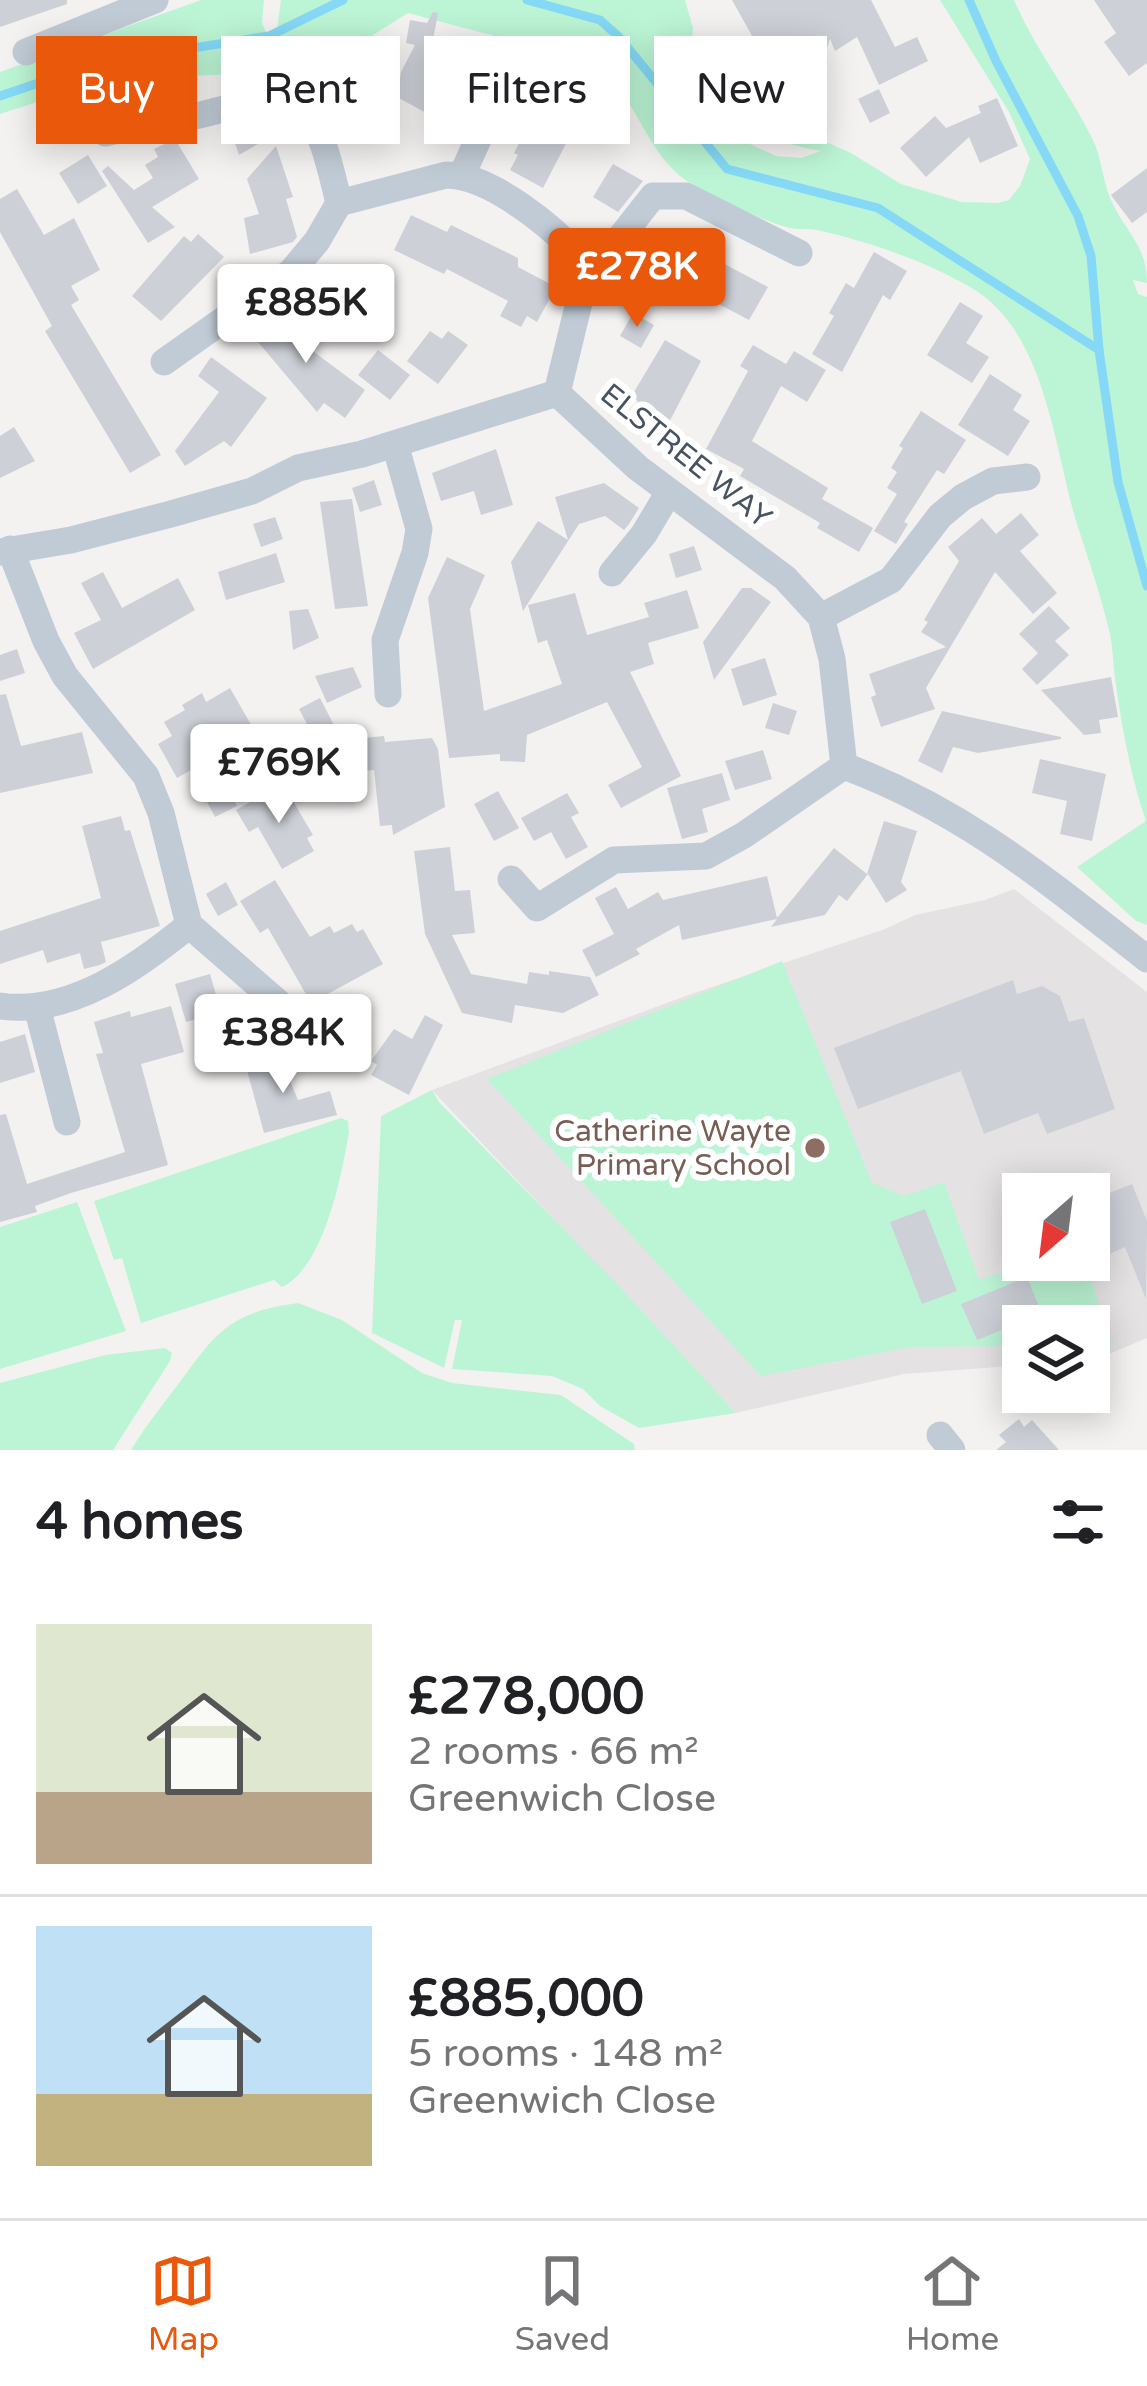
<!DOCTYPE html>
<meta charset="utf-8">
<style>
body{margin:0;font-family:"Varela Round",sans-serif;background:#f2f2f2;color:#202124;height:100vh;display:flex;flex-direction:column;font-size:45px;white-space:nowrap}
*{box-sizing:border-box;margin:0}
p{font-size:39px;color:#757577}
.icon{flex:none;width:66px;height:66px;fill:none;stroke:currentColor;stroke-width:2;stroke-linecap:round;stroke-linejoin:round}
.map{position:relative;height:1450px;overflow:hidden}
.details{display:flex;flex-direction:column;background:#fff;flex:1}
.details>*{flex:none}
.hud{position:absolute;left:36px;top:36px;width:1077px;height:108px;display:flex;gap:24px}
.needle{width:78px;rotate:208deg}
.controls{position:absolute;left:1002px;top:1173px;display:grid;gap:24px}
.controls a{display:grid;place-items:center;width:108px;height:108px;border-radius:0px;background:#fff;box-shadow:0 6px 30px #0003;font-size:60px}
.price{position:absolute;translate:-50% -102px;padding:0 27px;border-radius:12px;background:#fff;color:#222;font-size:39px;line-height:78px;filter:drop-shadow(0 3px 6px #0008)}
.price::after{content:'';position:absolute;left:50%;top:72px;width:36px;height:27px;margin-left:-18px;background:inherit;clip-path:polygon(0 0,100% 0,50% 100%)}
.price.on{background:#ea580c;color:#fff}
ul{padding:0;list-style:none}
li{display:flex;align-items:center;gap:36px;height:300px;padding:0 36px}
li+li{border-top:3px solid #e0e0e0}
li span{display:grid;place-items:center;flex:none;width:336px;height:240px;border-radius:0px;color:#555}
li>.icon{margin-inline-start:auto}
span .icon{width:144px;height:144px;fill:#fffc;stroke-width:1}
li b{font-size:51px}
h2{display:flex;justify-content:space-between;align-items:center;height:144px;padding:0 36px;font-size:51px}
.pill{padding:0 42px;border-radius:0px;background:#fff;box-shadow:0 6px 30px #0003;font-size:42px;line-height:108px}
.pill.on{background:#ea580c;color:#fff}
.dock{display:flex;justify-content:space-around;align-items:center;height:168px;border-top:3px solid #e0e0e0;background:#fff;font-size:33px;color:#757577}
.dock a{display:grid;justify-items:center;gap:6px}
.dock .on{color:#ea580c}
.map>svg:first-child{display:block}
</style>
<div class="map">
<svg width="1147" height="1450" viewBox="0 0 1147 1450">
<rect width="100%" height="100%" fill="#f4f2f1"/>
<path fill="#e5e2e3" fill-rule="evenodd" d="M1014 889 1147 992V1338L1111 1353 1089 1358V1326H1023V1365L904 1374 736 1413 432 1090 691 994 885 929 915 915 985 900ZM1023 1194H1089V1260H1023Z"/>
<g fill="#bcf5d5">
<polygon points="201,0 264,0 262,23 274,51 264,67 238,74 109,79 0,114 0,72"/>
<path d="M281 0H685L693 28 691 65 719 115 750 144 776 156 801 158 821 151C743 137 735 114 702 46L710 52 748 107 851 153 901 184 962 202 998 203 1009 200 1020 186 1030 159 1009 112 940 0H1014C1035 49 1068 90 1092 138 1102 157 1102 180 1111 200 1126 233 1147 245 1147 283L1133 280 1138 294 1147 297V925L1136 921 1077 867 1146 821C1130 775 1122 727 1115 679 1113 664 1113 649 1110 634 1101 596 1088 558 1076 521 1054 447 1045 329 970 287 925 261 867 241 817 230 808 228 798 230 790 228 765 222 713 197 690 183 642 153 639 90 587 61L408 13 312 73 297 61 277 30Z"/>
<polygon points="782,961 872,1183 904,1196 944,1182 979,1280 1028,1264 1057,1281 1089,1273 1112,1345 1089,1345 1089,1326 1023,1326 1023,1346 910,1347 761,1376 487,1079"/>
<polygon points="432,1090 439,1102 615,1282 736,1413 639,1428 600,1406 583,1389 552,1376 452,1369 462,1320 455,1320 444,1368 372,1333 381,1116"/>
<path d="M341 1118 348 1121 349 1132C342 1174 324 1268 282 1287L274 1280 141 1323 122 1258 114 1260 94 1201Z"/>
<polygon points="77,1202 126,1331 0,1369 0,1227"/>
<path d="M298 1303 342 1320 422 1373 452 1383 561 1395 634 1444 635 1450H131C146 1425 164 1403 182 1379 218 1329 233 1312 298 1303Z"/>
<polygon points="165,1348 172,1353 170,1361 113,1450 0,1450 0,1383 105,1355"/>
</g>
<g fill="none" stroke-linecap="round" stroke-linejoin="round">
<g stroke="#85d9f7" stroke-width="9">
<polyline points="527,0 600,20 619,37 727,169 878,208 1099,350 1118,482 1147,586"/>
<polyline points="969,0 996,61 1078,216 1091,256 1099,350"/>
<polyline points="0,96 98,63 269,36 343,0"/>
</g>
</g>
<g fill="#cdd0d7">
<polygon points="0,0 67,0 67,4 0,27"/>
<polygon points="732,0 871,0 895,47 917,37 928,61 879,85 857,37 835,51 830,39 823,60 748,110 759,75 754,72 761,52"/>
<polygon points="1094,0 1147,0 1147,63 1129,76 1104,42 1116,33"/>
<polygon points="433,12 438,13 427,72 476,99 461,132 397,97 401,72 415,45 406,43 410,20 427,23"/>
<polygon points="562,59 600,78 543,188 510,170 518,155 514,153"/>
<polygon points="341,63 388,86 372,120 340,105 345,94 330,86"/>
<polygon points="879,89 890,113 870,123 858,99"/>
<polygon points="997,98 1018,146 980,163 969,137 926,177 900,148 935,116 946,128 981,113 978,106"/>
<polygon points="269,120 291,125 239,155 232,134"/>
<polygon points="175,139 199,179 152,207 175,227 148,243 102,171 108,166 134,190 153,178 145,165 158,157 154,149"/>
<polygon points="276,146 293,197 286,199 297,237 293,242 250,254 244,218 259,214 247,179"/>
<polygon points="88,155 107,186 78,204 59,173"/>
<polygon points="613,164 643,181 618,212 593,197"/>
<polygon points="1147,168 1147,212 1132,223 1111,195"/>
<polygon points="17,189 44,235 74,218 100,270 71,286 79,300 71,305 161,455 130,473 45,331 52,326 0,232 0,199"/>
<polygon points="411,215 447,232 451,225 518,258 518,267 556,287 537,322 527,316 521,327 500,316 508,301 447,269 444,274 394,250"/>
<polygon points="664,232 768,287 749,320 645,265"/>
<polygon points="198,234 224,257 161,321 132,296 184,236 191,242"/>
<polygon points="874,252 907,271 890,300 883,295 842,372 812,354 834,316 829,313 846,283 854,288"/>
<polygon points="960,302 983,316 966,343 989,357 972,383 927,355"/>
<polygon points="274,308 306,346 365,390 345,418 324,403 317,412 248,330"/>
<polygon points="633,313 654,325 641,348 620,336"/>
<polygon points="430,331 442,339 448,331 468,345 438,384 407,361"/>
<polygon points="665,340 701,361 664,432 631,413 638,401 631,397"/>
<polygon points="753,345 786,364 794,351 826,370 807,402 781,386 752,441 828,488 822,499 873,528 859,552 817,528 820,523 740,476 744,469 706,449 748,371 740,366"/>
<polygon points="378,350 410,375 390,400 358,375"/>
<polygon points="211,357 267,398 231,447 224,441 185,466 175,451 219,392 198,376"/>
<polygon points="990,374 1022,395 1013,410 1030,421 1008,456 958,425"/>
<polygon points="921,411 966,440 944,474 937,470 904,522 908,524 896,544 874,531 897,494 887,488 897,472 891,468 903,448 899,446"/>
<polygon points="14,427 35,461 0,478 0,436"/>
<polygon points="496,449 513,505 481,515 474,491 441,501 432,473"/>
<polygon points="374,480 382,505 360,512 352,488"/>
<polygon points="604,483 639,508 629,524 624,530 605,516 579,524 523,611 511,562 538,521 568,540 555,497"/>
<polygon points="352,499 368,606 335,609 320,502"/>
<polygon points="1021,513 1039,535 1020,551 1057,593 1033,614 995,572 926,688 935,709 881,727 871,697 876,695 869,674 946,647 921,632 928,622 924,620 959,561 948,547 982,518 996,534"/>
<polygon points="275,517 283,539 261,547 253,524"/>
<polygon points="694,546 702,570 676,578 669,554"/>
<polygon points="276,553 285,582 226,600 218,572"/>
<polygon points="447,557 485,575 470,609 484,711 562,684 547,640 538,643 528,605 575,593 587,635 649,617 644,603 687,590 699,628 648,643 654,664 630,672 681,776 621,808 608,785 642,767 607,702 527,735 525,762 500,761 500,754 449,758 428,598"/>
<polygon points="103,572 122,608 178,578 195,610 93,669 74,633 101,620 81,583"/>
<polygon points="742,588 751,588 771,602 714,680 703,642"/>
<polygon points="1049,606 1070,628 1055,641 1069,655 1037,685 1022,669 1038,653 1019,634"/>
<polygon points="308,609 319,638 293,650 289,611"/>
<polygon points="17,649 25,673 0,681 0,655"/>
<polygon points="765,658 777,695 743,706 731,669"/>
<polygon points="353,667 362,687 327,703 315,676"/>
<polygon points="1111,677 1118,717 1099,720 1101,733 1084,735 1041,690"/>
<polygon points="230,688 257,735 238,747 230,734 190,756 196,767 177,778 158,744 172,736 164,722 185,710 182,705 202,693 206,702"/>
<polygon points="6,694 21,746 82,732 93,773 0,793 0,695"/>
<polygon points="320,698 337,731 316,741 299,709"/>
<polygon points="773,703 797,711 789,735 765,728"/>
<polygon points="942,711 1061,737 1061,739 978,753 953,747 942,773 918,761"/>
<polygon points="384,736 385,742 432,738 438,749 445,807 393,835 392,825 380,826 374,770 337,773 334,741"/>
<polygon points="763,750 772,779 735,790 725,761"/>
<polygon points="1040,759 1106,774 1092,841 1060,834 1067,801 1032,793"/>
<polygon points="722,773 730,800 702,809 708,832 682,839 667,788"/>
<polygon points="226,785 237,806 215,817 204,796"/>
<polygon points="277,787 284,800 290,796 313,835 307,838 314,851 282,869 258,827 249,832 236,810"/>
<polygon points="498,791 519,828 494,841 474,804"/>
<polygon points="567,793 579,813 571,817 588,847 566,859 551,832 534,841 521,818"/>
<polygon points="121,816 125,831 130,830 160,926 101,942 106,962 100,965 84,969 80,953 47,963 43,950 0,964 0,931 101,898 82,826"/>
<polygon points="884,821 917,831 901,882 907,890 886,903 868,874 847,901 839,895 825,915 771,927 777,919 682,940 679,925 636,949 640,954 596,977 582,950 614,934 595,898 616,887 628,909 658,892 663,900 767,876 777,918 834,848 867,874"/>
<polygon points="450,847 455,891 470,890 475,933 452,935 471,974 527,984 529,972 549,975 549,971 590,977 599,995 563,1013 515,1005 512,1023 462,1013 425,934 414,851"/>
<polygon points="275,880 310,937 330,926 334,933 352,924 357,932 363,929 383,964 311,1003 268,928 260,933 240,901"/>
<polygon points="226,882 238,905 218,916 206,894"/>
<polygon points="210,974 221,1012 186,1022 175,984"/>
<polygon points="1013,980 1017,994 1042,986 1060,996 1069,1022 1084,1018 1115,1109 1047,1134 1038,1113 984,1134 961,1071 858,1109 834,1048"/>
<polygon points="171,1006 184,1052 141,1064 168,1165 71,1193 35,1206 37,1212 0,1222 0,1115 6,1114 27,1184 125,1152 96,1054 103,1053 94,1022 130,1011 131,1017"/>
<polygon points="242,1014 252,1048 229,1054 219,1021"/>
<polygon points="425,1015 443,1025 409,1095 371,1075 377,1065 371,1061 394,1029 412,1039"/>
<polygon points="25,1034 35,1072 0,1083 0,1042"/>
<polygon points="269,1051 272,1062 281,1059 298,1100 330,1091 337,1115 264,1133 244,1059"/>
<polygon points="1132,1184 1147,1221 1146,1299 1125,1247 1089,1263 1089,1201"/>
<polygon points="925,1209 957,1291 922,1304 890,1222"/>
<polygon points="1027,1277 1042,1314 977,1340 961,1304"/>
<polygon points="1019,1419 1024,1427 1032,1420 1059,1450 996,1450 1006,1442 999,1435"/>
</g>
<g fill="none" stroke-linecap="round" stroke-linejoin="round">
<g stroke="#c1cbd5" stroke-width="27">
<polyline points="26,52 155,0"/>
<path d="M105 133C139 125 174 122 208 113 310 85 316 107 339 203"/>
<polyline points="462,175 511,66"/>
<path d="M164 362 291 272 317 241 339 203 446 175C491 175 554 228 584 261"/>
<polyline points="557,393 585,278 584,261 616,243 653,196 686,196 799,253"/>
<polyline points="10,549 46,641 65,676 146,776 161,813 189,925 304,1025"/>
<path d="M0 552 71 540 171 514 252 491 298 468 362 454 557 393 638 468 785 578 821 617 832 659 844 766C965 811 1047 881 1147 959"/>
<polyline points="612,573 644,534 669,492"/>
<polyline points="821,617 891,580 940,516 963,497 993,481 1027,477"/>
<polyline points="388,694 385,640 415,553 419,529 395,444"/>
<polyline points="511,879 537,908 614,860 706,856 744,835 844,766"/>
<path d="M0 1006C70 1016 138 967 189 925"/>
<polyline points="37,1007 67,1122"/>
<polyline points="940,1435 952,1450"/>
</g>
</g>
<circle fill="#8d6e63" stroke="#fff" stroke-width="4.5" cx="815" cy="1148" r="12"/>
<g text-anchor="middle" dominant-baseline="central" stroke-width="12" stroke-linejoin="round" paint-order="stroke">
<g font-size="30" fill="#475362" stroke="#fff">
<text transform="translate(686 456) rotate(39)">ELSTREE WAY</text>
</g>
<g font-size="30" fill="#785e54" stroke="#fff" text-anchor="end">
<text x="791" y="1131">Catherine Wayte<tspan x="791" dy="34">Primary School</tspan></text>
</g>
</g>
</svg>
<div class="controls">
<a><svg class="needle" viewBox="-14 -14 28 28"><path d="M0-13l5 13h-10z" fill="#e53935"/><path d="M0 13l5-13h-10z" fill="#757577"/></svg></a>
<a><svg class="icon" aria-label="layers" viewBox="0 0 24 24"><path d="M12 4l9 5-9 5-9-5zM3 14l9 5 9-5"/></svg></a>
</div>
<b class="price on" style="left:637px;top:330px">£278K</b>
<b class="price" style="left:306px;top:366px">£885K</b>
<b class="price" style="left:279px;top:826px">£769K</b>
<b class="price" style="left:283px;top:1096px">£384K</b>
<div class="hud">
<a class="pill on">Buy</a>
<a class="pill">Rent</a>
<a class="pill">Filters</a>
<a class="pill">New</a>
</div>
</div>
<section class="details">
<h2>4 homes<svg class="icon" aria-label="filters" viewBox="0 0 24 24"><path d="M4 7h16M4 17h16"/><circle cx="9" cy="7" r="2"/><circle cx="15" cy="17" r="2"/></svg></h2>
<ul>
<li><span style="background:linear-gradient(#dfe7d0 70%,#b9a48a 0)"><svg class="icon" aria-label="home" viewBox="0 0 24 24"><path d="M3 11l9-7 9 7M6 9v11h12V9"/></svg></span><div><b>£278,000</b><p>2 rooms · 66 m²</p><p>Greenwich Close</p></div></li>
<li><span style="background:linear-gradient(#bfe0f5 70%,#c2b280 0)"><svg class="icon" aria-label="home" viewBox="0 0 24 24"><path d="M3 11l9-7 9 7M6 9v11h12V9"/></svg></span><div><b>£885,000</b><p>5 rooms · 148 m²</p><p>Greenwich Close</p></div></li>
</ul>
</section>
<nav class="dock">
<a class="on"><svg class="icon" aria-label="map" viewBox="0 0 24 24"><path d="M3 6l6-2 6 2 6-2v14l-6 2-6-2-6 2zM9 4v14M15 6v14"/></svg>Map</a>
<a><svg class="icon" aria-label="saved" viewBox="0 0 24 24"><path d="M7 4h10v16l-5-4-5 4z"/></svg>Saved</a>
<a><svg class="icon" aria-label="home" viewBox="0 0 24 24"><path d="M3 11l9-7 9 7M6 9v11h12V9"/></svg>Home</a>
</nav>
